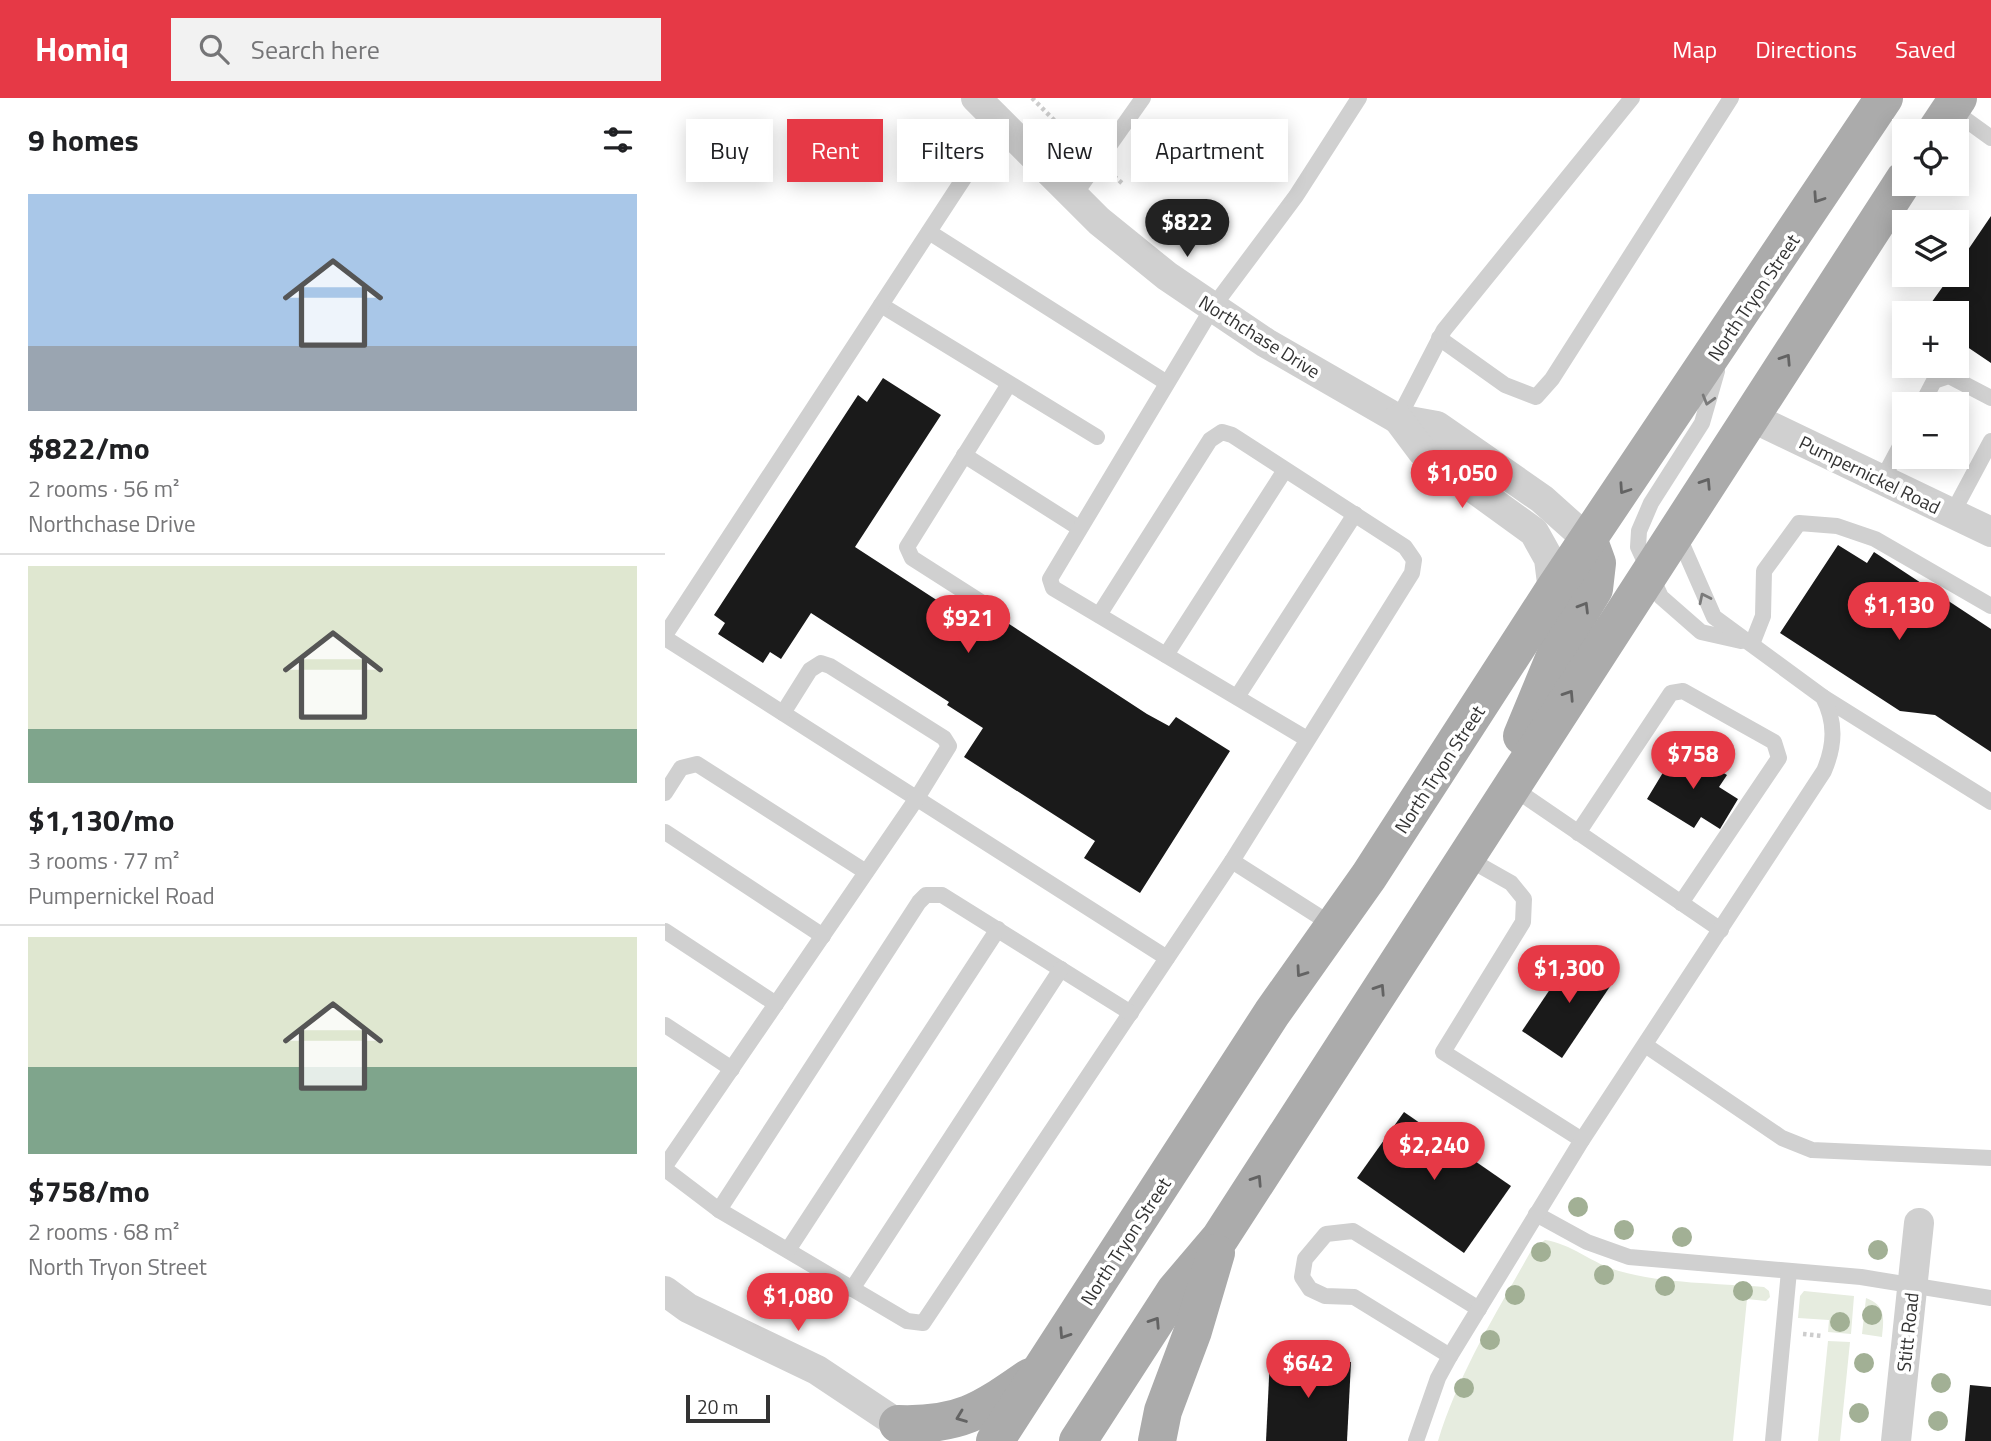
<!DOCTYPE html>
<meta charset="utf-8">
<style>
body{margin:0;font-family:"Titillium Web",sans-serif;background:#f2f2f2;color:#202124;height:100vh;display:flex;flex-direction:column;font-size:26px;white-space:nowrap}
*{box-sizing:border-box;margin:0}
p{font-size:23px;color:#757577}
.icon{flex:none;width:38px;height:38px;fill:none;stroke:currentColor;stroke-width:2;stroke-linecap:round;stroke-linejoin:round}
.map{position:relative;flex:1;overflow:hidden}
.panel{display:flex;flex-direction:column;background:#fff;width:665px}
.panel>*{flex:none}
.guide{position:absolute;left:21px;top:21px;width:665px;height:63px;display:flex;gap:14px}
.buttons{position:absolute;left:1227px;top:21px;display:grid;gap:14px}
.buttons a{display:grid;place-items:center;width:77px;height:77px;border-radius:0px;background:#fff;box-shadow:0 4px 18px #0003;font-size:35px}
.scale{position:absolute;left:21px;bottom:18px;width:84px;box-sizing:border-box;padding-left:7px;border:4px solid #333;border-top:0;font-size:19px;line-height:24px;white-space:nowrap;color:#333;-webkit-text-stroke:5px #fff;paint-order:stroke}
.price{position:absolute;translate:-50% -60px;padding:0 16px;border-radius:24px;background:#e63946;color:#fff;font-size:23px;line-height:46px;filter:drop-shadow(0 2px 4px #0008)}
.price::after{content:'';position:absolute;left:50%;top:42px;width:21px;height:16px;margin-left:-10px;background:inherit;clip-path:polygon(0 0,100% 0,50% 100%)}
.price.selected{background:#222;color:#fff}
ul{padding:0;list-style:none}
li{display:grid;align-content:center;gap:14px;height:371px;padding:0 28px}
li+li{border-top:2px solid #e0e0e0}
li span{display:grid;place-items:center;height:217px;border-radius:0px;color:#555}
li>.icon{margin-inline-start:auto}
span .icon{width:126px;height:126px;fill:#fffc;stroke-width:1}
li b{font-size:30px}
h2{display:flex;justify-content:space-between;align-items:center;height:84px;padding:0 28px;font-size:30px}
.tag{padding:0 24px;border-radius:0px;background:#fff;box-shadow:0 4px 18px #0003;font-size:24px;line-height:63px}
.tag.selected{background:#e63946;color:#fff}
header{display:flex;align-items:center;gap:42px;box-sizing:border-box;height:98px;padding:0 35px;background:#e63946;color:#fff}
header strong{font-size:33px}
nav{display:flex;gap:38px;margin-inline-start:auto;font-size:24px}
.search{width:490px;height:63px;background:#f2f2f2;display:flex;align-items:center;gap:18px;box-sizing:border-box;padding:0 24px;border-radius:0px;color:#757577;font-size:26px}
main{display:flex;flex:1;min-height:0}
.map>svg:first-child{display:block}
</style>
<header>
<strong>Homiq</strong>
<div class="search"><svg class="icon" aria-label="search" viewBox="0 0 24 24"><circle cx="10" cy="10" r="6"/><path d="M15 15l6 6"/></svg>Search here</div>
<nav><a>Map</a><a>Directions</a><a>Saved</a></nav>
</header>
<main>
<section class="panel">
<h2>9 homes<svg class="icon" aria-label="filters" viewBox="0 0 24 24"><path d="M4 7h16M4 17h16"/><circle cx="9" cy="7" r="2"/><circle cx="15" cy="17" r="2"/></svg></h2>
<ul>
<li><span style="background:linear-gradient(#a9c7e8 70%,#9aa5b1 0)"><svg class="icon" aria-label="home" viewBox="0 0 24 24"><path d="M3 11l9-7 9 7M6 9v11h12V9"/></svg></span><div><b>$822/mo</b><p>2 rooms · 56 m²</p><p>Northchase Drive</p></div></li>
<li><span style="background:linear-gradient(#dfe7d0 75%,#7fa58c 0)"><svg class="icon" aria-label="home" viewBox="0 0 24 24"><path d="M3 11l9-7 9 7M6 9v11h12V9"/></svg></span><div><b>$1,130/mo</b><p>3 rooms · 77 m²</p><p>Pumpernickel Road</p></div></li>
<li><span style="background:linear-gradient(#dfe7d0 60%,#7fa58c 0)"><svg class="icon" aria-label="home" viewBox="0 0 24 24"><path d="M3 11l9-7 9 7M6 9v11h12V9"/></svg></span><div><b>$758/mo</b><p>2 rooms · 68 m²</p><p>North Tryon Street</p></div></li>
</ul>
</section>
<div class="map">
<svg width="1326" height="1343" viewBox="0 0 1326 1343">
<rect width="100%" height="100%" fill="#fff"/>
<g fill="#e6ecdf">
<path d="M880 1142C905 1145 928 1166 954 1173 1000 1186 1052 1185 1099 1189L1104 1193 1105 1199 1101 1203 1082 1201 1068 1343H773C794 1274 832 1214 867 1151Z"/>
<polygon points="1139,1193 1189,1198 1186,1236 1163,1234 1164,1222 1133,1220 1135,1198"/>
<path d="M1201 1200C1221 1207 1219 1221 1217 1239L1197 1236Z"/>
<polygon points="1163,1243 1185,1244 1175,1343 1153,1343"/>
</g>
<g fill="#1a1a1a">
<polygon points="1326,118 1326,265 1292,242 1292,215 1259,215 1286,177 1292,177 1292,168"/>
<polygon points="218,280 276,317 190,449 327,538 338,522 482,616 504,628 511,619 565,653 475,795 419,760 430,743 299,659 318,630 282,607 284,604 146,515 116,561 105,554 98,565 53,536 60,525 49,517 193,297 202,304"/>
<polygon points="1173,447 1202,465 1209,454 1326,531 1326,654 1270,617 1235,613 1115,535"/>
<polygon points="1014,648 1062,677 1054,689 1073,701 1055,731 1036,719 1029,730 982,701"/>
<polygon points="910,854 950,881 897,960 857,933"/>
<polygon points="739,1014 846,1088 799,1155 692,1080"/>
<polygon points="605,1259 686,1264 682,1343 601,1343"/>
<polygon points="1305,1287 1326,1289 1326,1343 1300,1343"/>
</g>
<g fill="none" stroke-linecap="round" stroke-linejoin="round">
<g stroke="#cdcdcd" stroke-width="4.5" stroke-dasharray="3.5 3.5" stroke-linecap="butt">
<polyline points="367,0 416,49"/>
<polyline points="449,78 459,87"/>
<polyline points="1138,1236 1158,1238"/>
</g>
<g stroke="#d0d0d0" stroke-width="16">
<polyline points="1286,11 1326,40"/>
<polyline points="408,99 478,0"/>
<polyline points="264,134 502,285"/>
<polyline points="216,207 432,339"/>
<polyline points="774,240 840,287 871,299 887,281 1066,0"/>
<polyline points="1052,273 1037,325 986,405 974,433 973,449 996,499 1036,534 1076,543"/>
<polyline points="1257,306 1269,283 1284,278 1326,300"/>
<polyline points="733,321 779,232 967,0"/>
<polyline points="299,357 414,430"/>
<polyline points="1217,382 1239,341"/>
<polyline points="1287,416 1326,343"/>
<polyline points="319,506 247,460 242,449 344,286"/>
<polyline points="0,537 335,25"/>
<polyline points="0,540 502,860"/>
<polyline points="1087,546 1098,518 1099,473 1134,425 1172,428 1210,441 1326,508"/>
<polyline points="501,557 620,372"/>
<polyline points="572,599 690,416"/>
<polyline points="1158,599 1326,704"/>
<polyline points="642,641 388,490 385,481 548,209 631,98 694,0"/>
<polyline points="845,688 1056,832"/>
<polyline points="0,695 16,670 32,666 201,774"/>
<polyline points="0,734 158,838"/>
<polyline points="913,735 1006,595 1018,593 1109,644 1114,660 1016,805"/>
<polyline points="800,759 846,785 859,801 858,824 778,954 917,1042"/>
<polyline points="567,763 669,828"/>
<polyline points="0,833 111,906"/>
<polyline points="0,927 67,971"/>
<polyline points="980,947 1117,1040 1147,1052 1326,1060"/>
<polyline points="0,1068 252,700 284,648 279,640 165,568 156,565 145,572 118,615"/>
<polyline points="0,1071 54,1112 242,1223 258,1225 567,763 747,475 749,462 740,449 567,337 557,334 545,342 434,517"/>
<polyline points="54,1112 254,804 261,797 277,797 466,915"/>
<polyline points="871,1116 922,1144 964,1159 1196,1179 1326,1200"/>
<polyline points="123,1152 333,831"/>
<polyline points="187,1191 396,871"/>
<polyline points="785,1258 689,1199 660,1198 645,1191 637,1179 640,1161 661,1136 688,1133 814,1211"/>
<path d="M751 1343 773 1280 785 1258 917 1042 1159 673C1170 647 1171 624 1158 599L1049 519 1013 437"/>
<polyline points="1108,1343 1124,1173"/>
</g>
<g stroke="#d0d0d0" stroke-width="30">
<polyline points="311,0 434,123 502,178 601,245 733,321 772,328 877,401 924,443"/>
<polyline points="1084,318 1326,434"/>
<polyline points="733,321 757,353 869,434 884,461 888,493"/>
<polyline points="0,1193 23,1210 152,1272 233,1326"/>
<polyline points="1231,1343 1254,1125"/>
</g>
<g stroke="#ababab" stroke-width="38">
<polyline points="1271,33 1293,0"/>
<polyline points="857,638 893,551 929,491 932,465 924,443"/>
<path d="M233 1326C295 1328 316 1313 365 1279"/>
<polyline points="330,1343 607,915 704,778 888,493 1219,0"/>
<polyline points="413,1343 510,1193 555,1140 1239,82"/>
<polyline points="492,1343 498,1313 528,1233 551,1155"/>
</g>
</g>
<g fill="#a2b095">
<circle cx="913" cy="1109" r="10"/>
<circle cx="959" cy="1132" r="10"/>
<circle cx="1017" cy="1139" r="10"/>
<circle cx="1213" cy="1152" r="10"/>
<circle cx="876" cy="1154" r="10"/>
<circle cx="939" cy="1177" r="10"/>
<circle cx="1000" cy="1188" r="10"/>
<circle cx="1078" cy="1193" r="10"/>
<circle cx="850" cy="1197" r="10"/>
<circle cx="1207" cy="1217" r="10"/>
<circle cx="1175" cy="1224" r="10"/>
<circle cx="825" cy="1242" r="10"/>
<circle cx="1199" cy="1265" r="10"/>
<circle cx="1276" cy="1285" r="10"/>
<circle cx="799" cy="1290" r="10"/>
<circle cx="1194" cy="1315" r="10"/>
<circle cx="1273" cy="1323" r="10"/>
</g>
<defs><path id="oneway-chevron" d="M-2-3.5L2.5 0L-2 3.5" fill="none" stroke-width="1.6" stroke-linecap="round" stroke-linejoin="round" transform="scale(1.75)"/></defs>
<g stroke="#636363">
<use href="#oneway-chevron" transform="translate(1153 100) rotate(124)"/>
<use href="#oneway-chevron" transform="translate(1121 261) rotate(-57)"/>
<use href="#oneway-chevron" transform="translate(1041 385) rotate(-57)"/>
<use href="#oneway-chevron" transform="translate(959 391) rotate(124)"/>
<use href="#oneway-chevron" transform="translate(919 509) rotate(-59)"/>
<use href="#oneway-chevron" transform="translate(904 597) rotate(-57)"/>
<use href="#oneway-chevron" transform="translate(636 874) rotate(125)"/>
<use href="#oneway-chevron" transform="translate(715 891) rotate(-57)"/>
<use href="#oneway-chevron" transform="translate(592 1082) rotate(-57)"/>
<use href="#oneway-chevron" transform="translate(490 1224) rotate(-57)"/>
<use href="#oneway-chevron" transform="translate(399 1236) rotate(123)"/>
<use href="#oneway-chevron" transform="translate(296 1319) rotate(159)"/>
</g>
<g stroke="#7a7a7a">
<use href="#oneway-chevron" transform="translate(1043 302) rotate(106)"/>
<use href="#oneway-chevron" transform="translate(1039 500) rotate(-116)"/>
</g>
<g text-anchor="middle" dominant-baseline="central" stroke-width="7" stroke-linejoin="round" paint-order="stroke">
<g font-size="19" fill="#333" stroke="#fff">
<text transform="translate(1088 199) rotate(-56)">North Tryon Street</text>
<text transform="translate(595 238) rotate(32)">Northchase Drive</text>
<text transform="translate(1205 376) rotate(26)">Pumpernickel Road</text>
<text transform="translate(774 671) rotate(-57)">North Tryon Street</text>
<text transform="translate(460 1143) rotate(-57)">North Tryon Street</text>
<text transform="translate(1242 1234) rotate(-84)">Stitt Road</text>
</g>
</g>
</svg>
<div class="buttons">
<a><svg class="icon" aria-label="locate" viewBox="0 0 24 24"><circle cx="12" cy="12" r="6"/><path d="M12 2v4M12 18v4M2 12h4M18 12h4"/></svg></a>
<a><svg class="icon" aria-label="layers" viewBox="0 0 24 24"><path d="M12 4l9 5-9 5-9-5zM3 14l9 5 9-5"/></svg></a>
<a>+</a>
<a>−</a>
</div>
<div class="scale">20 m</div>
<b class="price selected" style="left:522px;top:161px">$822</b>
<b class="price" style="left:797px;top:412px">$1,050</b>
<b class="price" style="left:1234px;top:544px">$1,130</b>
<b class="price" style="left:303px;top:557px">$921</b>
<b class="price" style="left:1028px;top:693px">$758</b>
<b class="price" style="left:904px;top:907px">$1,300</b>
<b class="price" style="left:769px;top:1084px">$2,240</b>
<b class="price" style="left:133px;top:1235px">$1,080</b>
<b class="price" style="left:643px;top:1302px">$642</b>
<div class="guide">
<a class="tag">Buy</a>
<a class="tag selected">Rent</a>
<a class="tag">Filters</a>
<a class="tag">New</a>
<a class="tag">Apartment</a>
</div>
</div>
</main>
